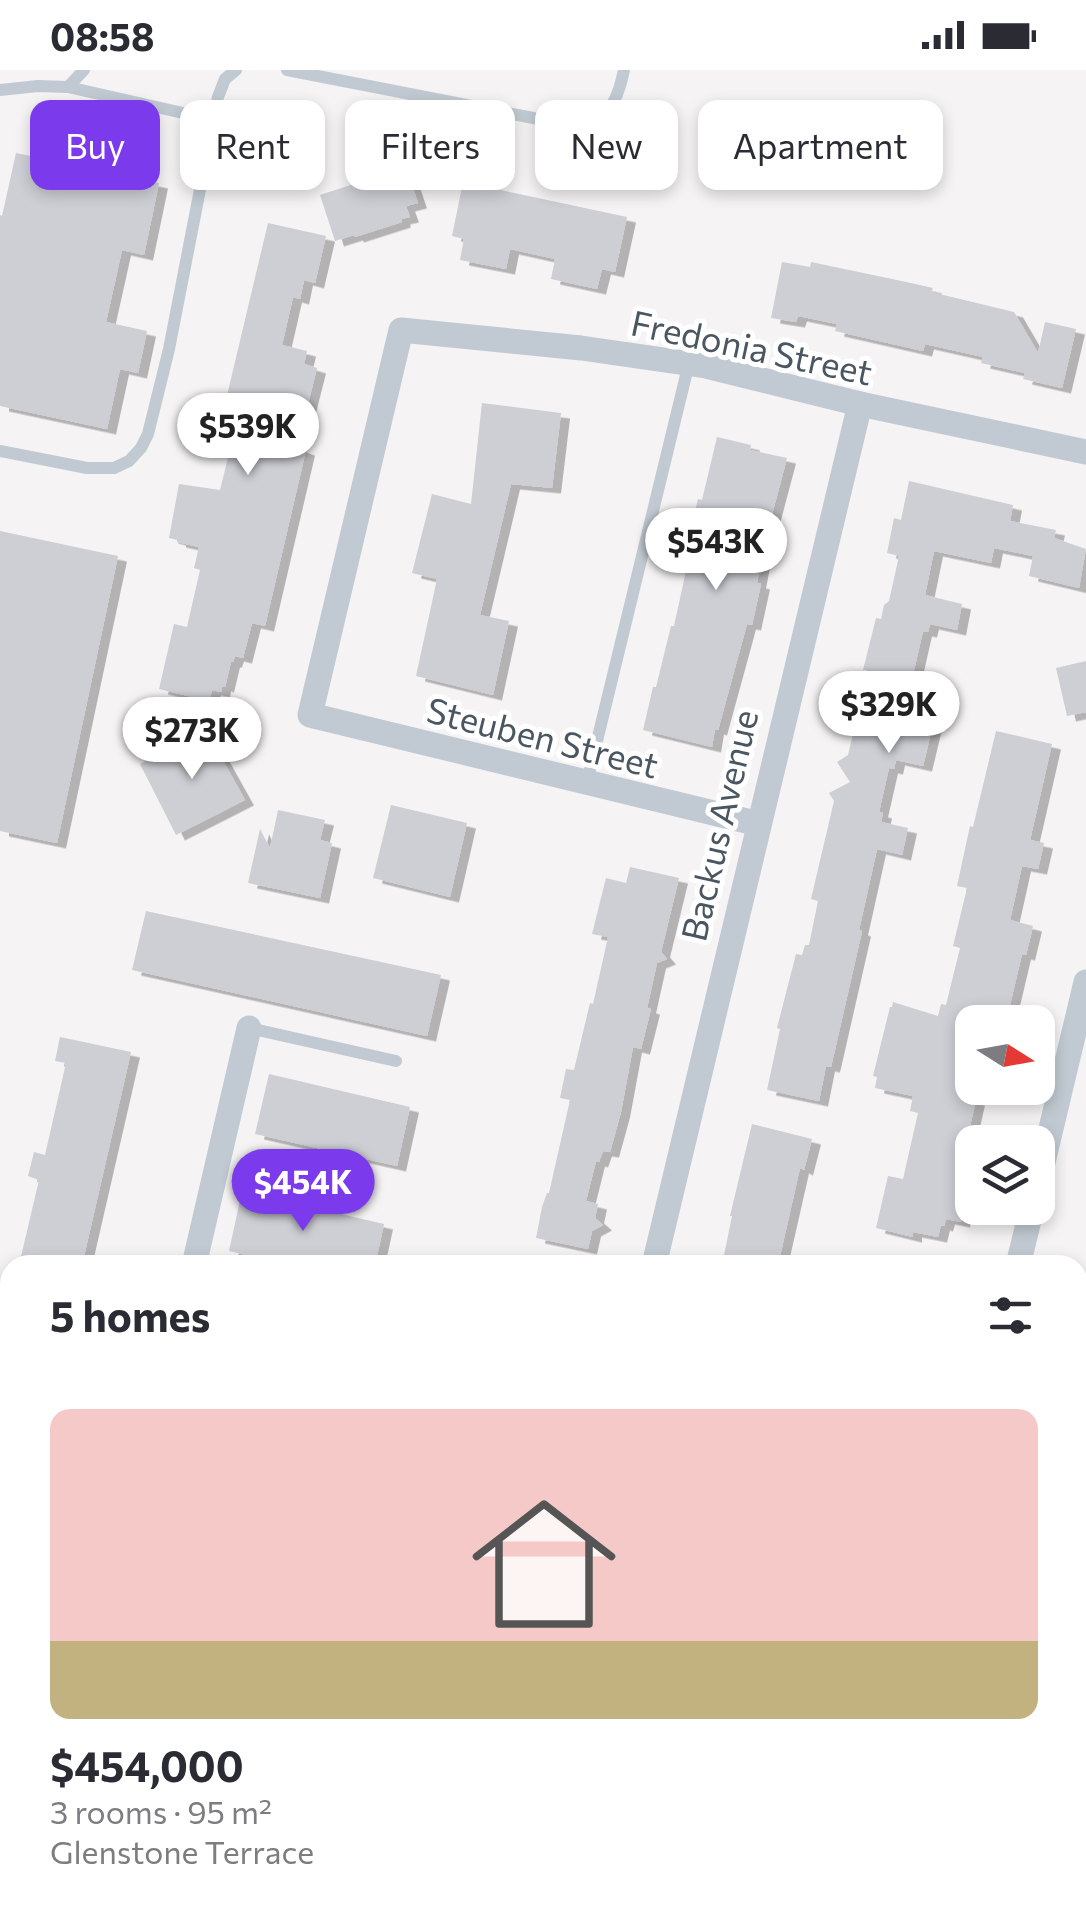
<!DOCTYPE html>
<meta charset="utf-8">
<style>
body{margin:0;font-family:Commissioner,sans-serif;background:#f7f7f7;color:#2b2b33;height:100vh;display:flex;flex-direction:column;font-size:38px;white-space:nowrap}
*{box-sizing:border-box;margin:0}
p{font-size:32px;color:#7c7c81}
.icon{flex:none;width:55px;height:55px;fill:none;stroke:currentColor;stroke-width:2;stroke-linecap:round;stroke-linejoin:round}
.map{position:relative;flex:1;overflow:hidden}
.side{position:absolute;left:0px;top:1185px;width:1088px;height:672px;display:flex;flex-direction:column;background:#fff;border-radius:30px 30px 0 0;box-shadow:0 5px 15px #0003}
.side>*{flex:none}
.banner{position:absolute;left:30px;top:30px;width:1028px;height:90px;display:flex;gap:20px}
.needle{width:65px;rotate:101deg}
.fabs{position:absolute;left:955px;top:935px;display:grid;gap:20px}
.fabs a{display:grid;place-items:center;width:100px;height:100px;border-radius:20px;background:#fff;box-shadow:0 5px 15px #0003;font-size:50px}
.price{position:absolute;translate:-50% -85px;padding:0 22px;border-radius:35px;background:#fff;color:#222;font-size:32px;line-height:65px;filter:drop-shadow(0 2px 5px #0008)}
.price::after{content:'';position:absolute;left:50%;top:60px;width:30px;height:22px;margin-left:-15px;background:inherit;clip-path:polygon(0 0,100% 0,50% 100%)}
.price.current{background:#7c3aed;color:#fff}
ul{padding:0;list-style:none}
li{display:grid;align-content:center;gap:20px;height:530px;padding:0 50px}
li span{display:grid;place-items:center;height:310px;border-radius:20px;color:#555}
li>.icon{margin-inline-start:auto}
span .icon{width:180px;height:180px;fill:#fffc;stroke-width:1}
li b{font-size:42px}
h2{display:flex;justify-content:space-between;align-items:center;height:120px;padding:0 50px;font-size:42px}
.chip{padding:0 35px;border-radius:20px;background:#fff;box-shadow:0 5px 15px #0003;font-size:35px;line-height:90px}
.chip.current{background:#7c3aed;color:#fff}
.status{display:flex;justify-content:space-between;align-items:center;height:70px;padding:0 50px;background:#fff;direction:ltr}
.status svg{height:28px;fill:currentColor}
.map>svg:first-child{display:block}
</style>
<div class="status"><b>08:58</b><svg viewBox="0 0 49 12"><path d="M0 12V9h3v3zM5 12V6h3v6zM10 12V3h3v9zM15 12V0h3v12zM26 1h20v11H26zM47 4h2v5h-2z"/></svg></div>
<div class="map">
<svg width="1086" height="1857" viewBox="0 0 1086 1857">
<defs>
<filter id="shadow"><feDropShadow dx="9" dy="5.5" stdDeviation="0" flood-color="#0004"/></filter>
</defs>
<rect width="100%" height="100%" fill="#f5f3f3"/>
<polygon fill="#fdf9ef" points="0,1310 10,1312 10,1548 0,1546"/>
<g fill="#cdcfd5" filter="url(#shadow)">
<polygon points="16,83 159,113 144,185 122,180 106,252 147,261 138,303 120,299 107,359 0,336 0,145 2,146"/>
<polygon points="406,97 418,133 406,136 410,147 401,149 402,152 355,167 354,165 335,171 320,125"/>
<polygon points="463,112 627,147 615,202 602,199 597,219 551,209 555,189 510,179 506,199 460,190 464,169 452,166"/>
<polygon points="268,153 326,166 315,213 304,210 300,229 293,227 282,275 307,281 304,294 317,298 297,377 306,380 265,556 252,553 243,588 235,586 233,592 231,592 225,617 222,616 221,622 212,620 209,631 159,619 174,554 187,557 200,500 194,498 199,477 177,472 177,470 169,468 179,414 220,420 222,412 239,342 224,338"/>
<polygon points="782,192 810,197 811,192 911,213 933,218 931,222 1014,242 1038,283 1045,252 1076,259 1062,318 1023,309 1025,303 981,293 983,287 925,274 923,281 835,261 837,254 798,246 796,252 771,248"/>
<polygon points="482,333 561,343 552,418 511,414 480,545 509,551 493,625 416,606 437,509 412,503 432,424 471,434"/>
<polygon points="717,367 751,375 750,380 787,388 765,471 757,513 761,514 752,555 747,554 718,660 715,659 712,677 643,660 653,617 656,617 671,556 674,556 696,455 692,454 698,429 702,430"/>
<polygon points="909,411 1013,435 1010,451 1056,460 1054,468 1086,479 1079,518 1029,506 1033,486 994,478 991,493 934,481 925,525 962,534 957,560 930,554 928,562 923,561 912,609 916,610 914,619 940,625 923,696 896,690 894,699 889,698 879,742 883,743 881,752 908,758 902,785 877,779 859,860 862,861 844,940 831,997 826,996 819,1031 767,1020 780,959 777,958 796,884 802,885 805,875 809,875 818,831 811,829 834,731 829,723 850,712 837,692 848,685 860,634 858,634 867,600 863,600 876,548 881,549 884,535 889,531 899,486 887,483 894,448 901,450"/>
<polygon points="0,461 118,486 57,773 0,761"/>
<polygon points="1086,591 1086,642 1067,646 1056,598"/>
<polygon points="206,660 245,730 176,765 140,694"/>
<polygon points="996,661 1052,674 1030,770 1044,773 1038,799 1022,796 1010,850 1033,856 1026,885 1022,884 1006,952 972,952 972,1029 976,1030 967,1069 972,1071 972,1104 961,1152 946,1149 944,1156 941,1155 938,1167 913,1162 913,1167 876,1158 888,1106 903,1109 918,1043 910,1041 913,1026 875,1018 877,1007 873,1006 890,937 892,937 893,932 938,946 941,934 946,935 960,878 953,876 967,818 957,816 970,756 973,757"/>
<polygon points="391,735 467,753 450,827 373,808"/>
<polygon points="278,740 325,750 320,770 332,773 320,828 248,813 260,759 270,778"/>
<polygon points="630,797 679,808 661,882 667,889 657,893 647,938 651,939 641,979 633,977 621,1042 610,1082 603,1081 599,1092 596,1091 586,1131 598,1134 595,1148 603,1155 592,1161 588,1179 536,1168 542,1137 547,1123 549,1123 570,1030 560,1028 566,999 574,1000 590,933 593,934 608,867 592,864 606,808 626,813"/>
<polygon points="146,841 441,905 427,966 132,900"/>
<polygon points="60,967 131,982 82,1195 19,1195 39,1110 28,1106 34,1082 45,1085 66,993 55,991"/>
<polygon points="269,1004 410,1037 397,1096 255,1064"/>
<polygon points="752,1054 812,1069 804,1100 800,1098 778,1195 722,1195 732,1146 730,1146"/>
<polygon points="242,1121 384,1154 375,1195 287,1195 229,1181"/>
</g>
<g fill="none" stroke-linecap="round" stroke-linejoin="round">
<g stroke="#c1cad2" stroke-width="12">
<path d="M287 0 549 51C598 52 613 52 624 0"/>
<polyline points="68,17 84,0"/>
<polyline points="0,20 38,16 68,17 214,50"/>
<polyline points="0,381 87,398 114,398 129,391 141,378 148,364 169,279 218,27 225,9 236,0"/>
<polyline points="587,712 689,293"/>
<polyline points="249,958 396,991"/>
</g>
<g stroke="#c1cad2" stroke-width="25">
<polyline points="759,754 310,645 401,260 581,278 706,296 860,334 1086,382"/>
<polyline points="1038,1113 1086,912"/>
<polyline points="194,1195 249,958"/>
<polyline points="654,1195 860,334"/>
<polyline points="1018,1195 1032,1138"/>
<polyline points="1078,1589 1086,1591"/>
<polyline points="37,1857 39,1848"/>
</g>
<g stroke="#c1cad2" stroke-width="32">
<polyline points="0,1576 10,1578"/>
<polyline points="1078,1810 1086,1812"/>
<polyline points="444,1857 446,1848"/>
</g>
</g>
<g text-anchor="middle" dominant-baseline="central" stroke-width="10" stroke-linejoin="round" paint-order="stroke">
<g font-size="35" fill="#4a5661" stroke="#fff">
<text transform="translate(752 276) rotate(12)">Fredonia Street</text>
<text transform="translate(543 666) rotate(14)">Steuben Street</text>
<text transform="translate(718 755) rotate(-77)">Backus Avenue</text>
</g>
</g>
</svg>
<div class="fabs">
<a><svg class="needle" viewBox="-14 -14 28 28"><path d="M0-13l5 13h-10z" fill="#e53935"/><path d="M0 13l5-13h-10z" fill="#7c7c81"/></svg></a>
<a><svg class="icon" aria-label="layers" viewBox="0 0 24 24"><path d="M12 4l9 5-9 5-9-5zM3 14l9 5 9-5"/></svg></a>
</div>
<b class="price" style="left:248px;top:408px">$539K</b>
<b class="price" style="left:716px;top:523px">$543K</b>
<b class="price" style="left:889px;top:686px">$329K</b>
<b class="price" style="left:192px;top:712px">$273K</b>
<b class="price current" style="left:303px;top:1164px">$454K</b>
<div class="banner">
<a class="chip current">Buy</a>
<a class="chip">Rent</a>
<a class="chip">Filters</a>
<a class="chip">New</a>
<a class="chip">Apartment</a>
</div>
<section class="side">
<h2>5 homes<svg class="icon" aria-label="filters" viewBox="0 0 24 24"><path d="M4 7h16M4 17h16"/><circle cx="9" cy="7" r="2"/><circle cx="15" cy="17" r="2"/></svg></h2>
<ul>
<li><span style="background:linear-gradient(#f6c9c9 75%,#c2b280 0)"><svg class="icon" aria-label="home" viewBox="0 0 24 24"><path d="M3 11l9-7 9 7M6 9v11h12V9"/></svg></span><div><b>$454,000</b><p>3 rooms · 95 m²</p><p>Glenstone Terrace</p></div></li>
</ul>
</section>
</div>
